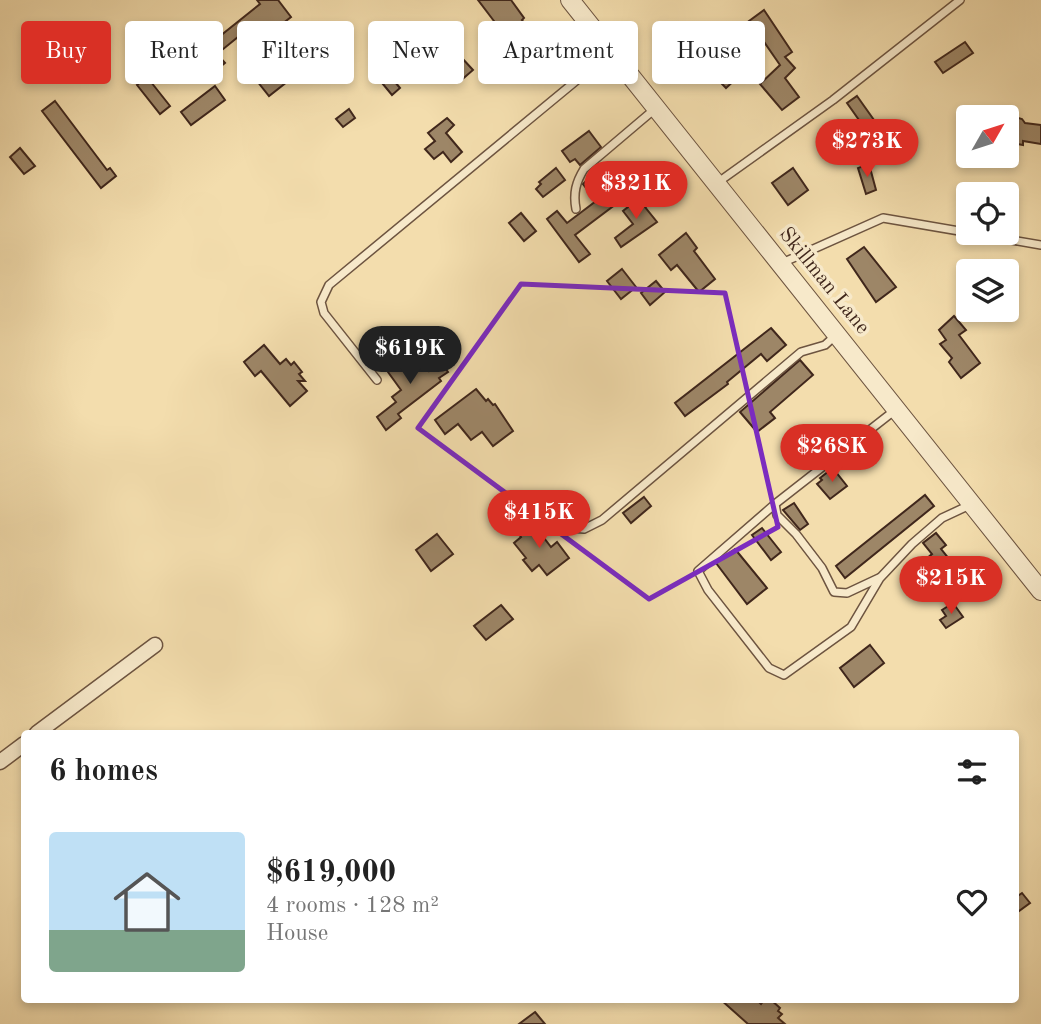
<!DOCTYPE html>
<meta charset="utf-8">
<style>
body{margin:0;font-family:"Old Standard TT",serif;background:#f6f6f6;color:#222;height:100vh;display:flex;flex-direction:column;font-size:26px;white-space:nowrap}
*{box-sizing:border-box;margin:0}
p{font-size:23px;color:#767676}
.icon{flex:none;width:38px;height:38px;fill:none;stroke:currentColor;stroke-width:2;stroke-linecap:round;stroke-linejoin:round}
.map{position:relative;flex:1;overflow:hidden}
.details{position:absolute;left:21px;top:730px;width:998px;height:273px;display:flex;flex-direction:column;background:#fff;border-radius:7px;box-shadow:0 4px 10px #0003}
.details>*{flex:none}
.guide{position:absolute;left:21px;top:21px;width:999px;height:63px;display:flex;gap:14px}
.needle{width:46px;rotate:51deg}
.buttons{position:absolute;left:956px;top:105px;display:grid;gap:14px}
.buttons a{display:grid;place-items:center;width:63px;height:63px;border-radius:7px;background:#fff;box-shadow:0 4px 10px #0003;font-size:35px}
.price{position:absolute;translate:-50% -60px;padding:0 16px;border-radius:24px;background:#d93025;color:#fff;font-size:23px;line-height:46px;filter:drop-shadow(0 2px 4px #0008)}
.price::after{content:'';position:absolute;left:50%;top:42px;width:21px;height:16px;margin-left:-10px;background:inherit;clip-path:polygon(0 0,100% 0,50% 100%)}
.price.active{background:#222;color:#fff}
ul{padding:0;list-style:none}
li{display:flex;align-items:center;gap:21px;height:175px;padding:0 28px}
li+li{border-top:2px solid #e0e0e0}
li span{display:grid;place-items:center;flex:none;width:196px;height:140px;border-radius:7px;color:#555}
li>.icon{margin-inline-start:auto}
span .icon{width:84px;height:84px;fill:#fffc;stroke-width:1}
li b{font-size:30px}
h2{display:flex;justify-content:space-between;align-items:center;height:84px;padding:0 28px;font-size:30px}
.pill{padding:0 24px;border-radius:7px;background:#fff;box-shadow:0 4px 10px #0003;font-size:24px;line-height:63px}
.pill.active{background:#d93025;color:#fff}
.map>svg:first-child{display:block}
</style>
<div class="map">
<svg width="1041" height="1024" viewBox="0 0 1041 1024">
<rect width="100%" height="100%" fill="#f3ddad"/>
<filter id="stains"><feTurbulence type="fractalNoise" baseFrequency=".00286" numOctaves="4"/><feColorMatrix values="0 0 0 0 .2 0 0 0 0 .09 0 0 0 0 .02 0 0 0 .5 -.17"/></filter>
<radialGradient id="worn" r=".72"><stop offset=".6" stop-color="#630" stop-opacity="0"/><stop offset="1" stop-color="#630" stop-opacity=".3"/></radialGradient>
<g fill="#9d8667" stroke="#40271c" stroke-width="2">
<polygon points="257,0 278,0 291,17 277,28 282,35 279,42 273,47 254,24 217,54 225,63 214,72 192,42 202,34 210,44 260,4"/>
<polygon points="478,0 511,0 524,18 522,20 543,48 520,65 500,38 488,49 480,40 497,25"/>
<polygon points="764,10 792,52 785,57 795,68 785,78 799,97 782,110 760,84 780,65 762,39 758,42 745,24"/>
<polygon points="965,42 973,53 943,73 935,62"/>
<polygon points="730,43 745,60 732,72 737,78 726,88 704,65"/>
<polygon points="461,57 473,70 459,82 447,68"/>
<polygon points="260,62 270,75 288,62 297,74 269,96 249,71"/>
<polygon points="381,65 400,88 392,95 373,72"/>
<polygon points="147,77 170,106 160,114 137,85"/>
<polygon points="215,86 225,100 191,125 181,112"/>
<polygon points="857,96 874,120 864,127 847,103"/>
<polygon points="55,101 107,170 110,168 116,176 101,188 42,111"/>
<polygon points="349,109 355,118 343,127 336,119"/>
<polygon points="1015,117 1022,119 1025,123 1041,125 1041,144 1023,141 1023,145 1006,142 1006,120 1012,121"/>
<polygon points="447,118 454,125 446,133 462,152 451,162 443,152 434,159 425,149 435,141 428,133"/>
<polygon points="589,131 601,147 580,165 575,159 570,162 562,151"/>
<polygon points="20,148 35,166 24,174 10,157"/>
<polygon points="869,164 876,190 866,194 858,168"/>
<polygon points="556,168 565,180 543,197 536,189 541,184 539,182"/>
<polygon points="793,168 808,190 788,205 772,183"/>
<polygon points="591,176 601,188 612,179 619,188 614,193 620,201 575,235 590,254 579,262 547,219 557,211 567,223 596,201 583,184"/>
<polygon points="642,196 649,205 645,207 657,222 621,247 615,238 633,224 623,211"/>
<polygon points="521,213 536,231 524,241 509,223"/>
<polygon points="686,233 697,248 694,251 715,279 699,292 677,265 671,270 659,255"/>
<polygon points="864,247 896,287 876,302 847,259"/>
<polygon points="622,269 636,287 621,299 607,281"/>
<polygon points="656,281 665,292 650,305 641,293"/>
<polygon points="954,316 966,330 959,335 980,363 961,378 949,362 952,358 940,344 946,340 939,330"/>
<polygon points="771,328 786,345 767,361 761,354 727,382 728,384 685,416 675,403"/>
<polygon points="264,345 280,364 286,359 291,365 294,362 302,372 299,374 305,381 298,381 307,391 290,406 261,371 255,376 244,362"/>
<polygon points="415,352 429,371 440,362 448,372 439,378 441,381 398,414 401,418 386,430 377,417 396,402 392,397 401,390 388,372"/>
<polygon points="800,360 813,375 770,412 775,418 757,432 740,412"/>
<polygon points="476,389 486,401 488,399 493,405 495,404 513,431 493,446 482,432 471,440 458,424 445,434 435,420"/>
<polygon points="829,471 831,474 835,471 847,486 830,499 817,484 822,480 820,478"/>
<polygon points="925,495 934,506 845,578 836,566"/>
<polygon points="644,497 651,506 631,523 623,513"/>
<polygon points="794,503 808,524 800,530 783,510"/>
<polygon points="531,521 551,547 557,542 569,558 547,575 539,565 532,571 523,560 526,558 514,543 521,537 517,532"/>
<polygon points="762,528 781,552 771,560 752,535"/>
<polygon points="936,533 946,545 941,549 962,575 945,589 931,572 917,583 909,573 932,554 923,543"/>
<polygon points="437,534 453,554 431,571 416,550"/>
<polygon points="735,549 767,588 747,604 716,563"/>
<polygon points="953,603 963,617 946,628 940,620 946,616 942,610"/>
<polygon points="501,605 513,619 486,640 474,626"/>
<polygon points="870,645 884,663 854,687 840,668"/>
<polygon points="1022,893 1030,903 1015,914 1015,898"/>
<polygon points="720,999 756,999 761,1004 765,999 770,999 780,1008 778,1011 782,1014 778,1018 785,1024 748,1024"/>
<polygon points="535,1012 545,1024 519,1024"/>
</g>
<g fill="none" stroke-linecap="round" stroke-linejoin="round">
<g stroke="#6d5440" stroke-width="10">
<g id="service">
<polyline points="717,183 833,100 960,0"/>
<path d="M576 209C573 193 576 182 584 169L656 108"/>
<polyline points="782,263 883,218 1041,245"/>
<polyline points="377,380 324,313 321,302 329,285 611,52"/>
<polyline points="894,411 775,504 698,571 708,590 769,668 784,675 851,627 880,578 912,544 942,518 972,504"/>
<polyline points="775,504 777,515 796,534 822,568 834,592 847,593 879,578"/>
<polyline points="558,527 584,529 602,520 801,352 825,345 837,334"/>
</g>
</g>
<g stroke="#6d5440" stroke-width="17">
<g id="minor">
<polyline points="37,733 155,645"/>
<polyline points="0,762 24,744"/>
</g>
</g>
<g stroke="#6d5440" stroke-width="20">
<polyline id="tertiary" points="570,0 1041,591"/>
</g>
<use href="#service" stroke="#f7e9ca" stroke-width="7"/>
<use href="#minor" stroke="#f7e9ca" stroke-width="14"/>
<use href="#tertiary" stroke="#f7e9ca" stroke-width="18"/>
</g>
<path fill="none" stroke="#7b2cbf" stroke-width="5" stroke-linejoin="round" d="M521 284 725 293 778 527 649 599 418 428Z"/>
<g text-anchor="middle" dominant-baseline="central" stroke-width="7" stroke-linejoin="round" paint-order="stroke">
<g font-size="21" fill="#40271c" stroke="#f7e9ca">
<text transform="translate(824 281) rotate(51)">Skillman Lane</text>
</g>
</g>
<rect width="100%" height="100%" filter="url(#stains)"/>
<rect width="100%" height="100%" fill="url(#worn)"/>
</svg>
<div class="buttons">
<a><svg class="needle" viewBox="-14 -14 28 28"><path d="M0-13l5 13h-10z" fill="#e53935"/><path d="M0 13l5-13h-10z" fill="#767676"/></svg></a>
<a><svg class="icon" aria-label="locate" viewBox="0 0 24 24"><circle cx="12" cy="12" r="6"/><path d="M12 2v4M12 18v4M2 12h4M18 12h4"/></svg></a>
<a><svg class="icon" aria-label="layers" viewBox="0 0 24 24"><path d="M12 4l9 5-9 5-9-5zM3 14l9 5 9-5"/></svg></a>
</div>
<b class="price" style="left:867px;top:179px">$273K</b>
<b class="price" style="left:636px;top:221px">$321K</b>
<b class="price active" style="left:410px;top:386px">$619K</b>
<b class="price" style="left:832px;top:484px">$268K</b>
<b class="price" style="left:539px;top:550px">$415K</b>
<b class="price" style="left:951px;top:616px">$215K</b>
<div class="guide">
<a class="pill active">Buy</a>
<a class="pill">Rent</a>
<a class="pill">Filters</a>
<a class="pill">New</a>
<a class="pill">Apartment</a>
<a class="pill">House</a>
</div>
<section class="details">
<h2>6 homes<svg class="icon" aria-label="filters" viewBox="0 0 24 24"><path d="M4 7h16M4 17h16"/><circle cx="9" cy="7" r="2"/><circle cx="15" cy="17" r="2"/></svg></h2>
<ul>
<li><span style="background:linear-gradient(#bfe0f5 70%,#7fa58c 0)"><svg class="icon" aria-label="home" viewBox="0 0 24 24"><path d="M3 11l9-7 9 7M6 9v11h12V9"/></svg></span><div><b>$619,000</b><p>4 rooms · 128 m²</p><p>House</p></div><svg class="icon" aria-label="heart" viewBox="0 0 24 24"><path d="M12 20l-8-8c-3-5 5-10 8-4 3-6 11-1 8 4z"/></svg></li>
</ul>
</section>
</div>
